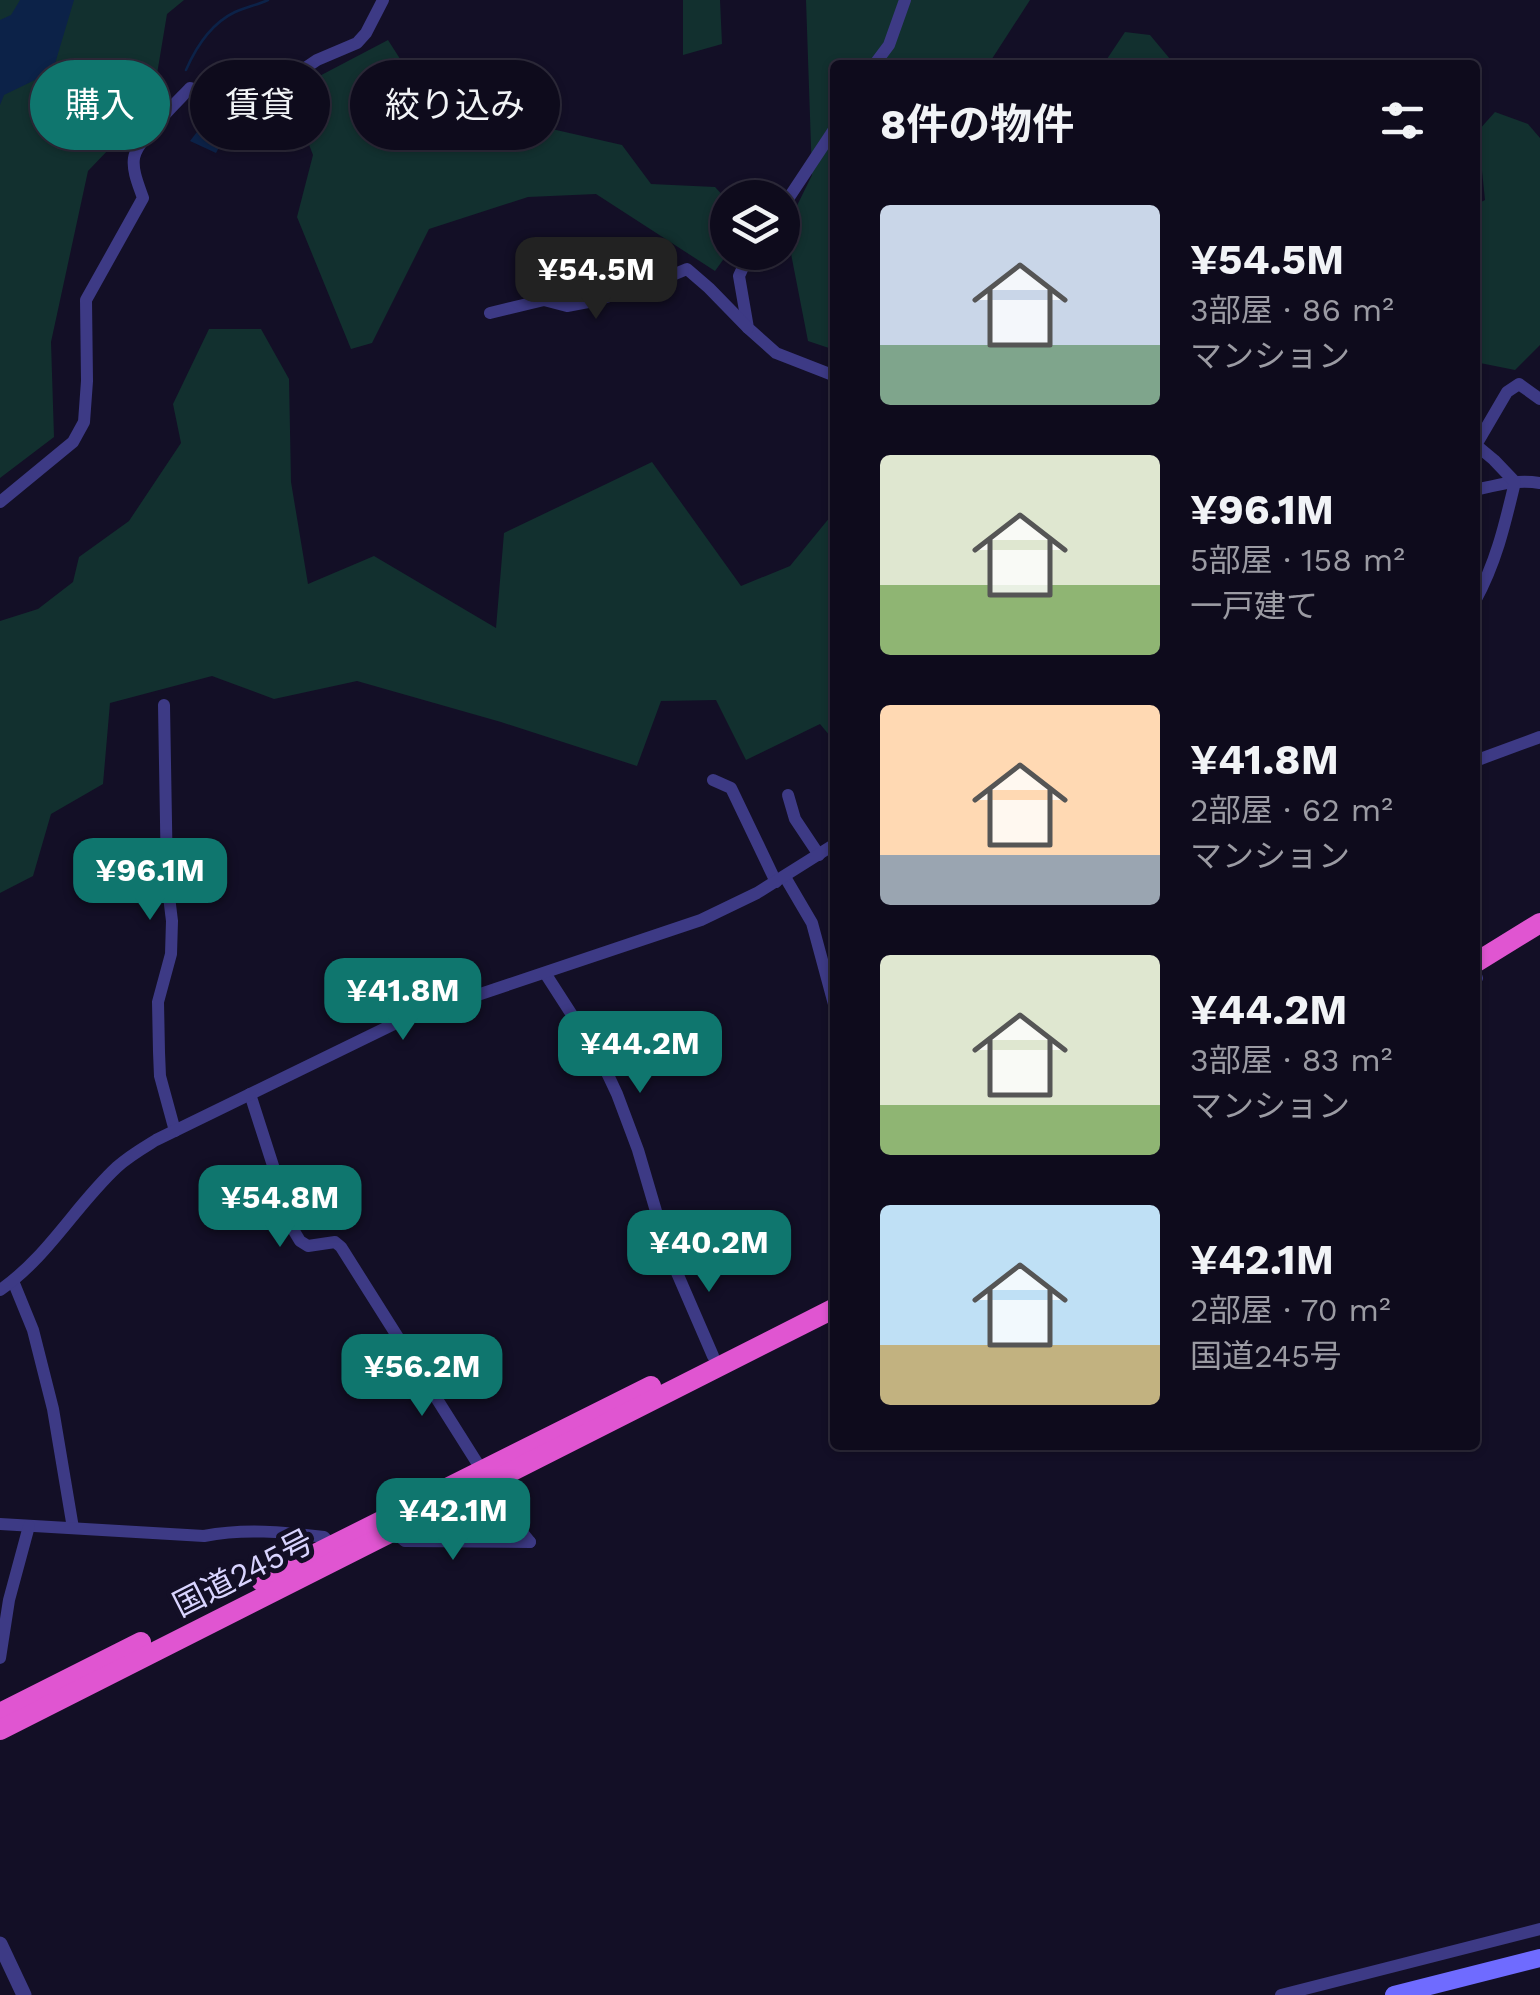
<!DOCTYPE html>
<html lang="ja">
<meta charset="utf-8">
<style>
body{margin:0;font-family:"Work Sans","Noto Sans JP",sans-serif;background:#1c1929;color:#f1f3f6;height:100vh;display:flex;flex-direction:column;font-size:38px;white-space:nowrap}
*{box-sizing:border-box;margin:0}
p{font-size:32px;color:#9b9ba3}
.icon{flex:none;width:55px;height:55px;fill:none;stroke:currentColor;stroke-width:2;stroke-linecap:round;stroke-linejoin:round}
.map{position:relative;flex:1;overflow:hidden}
.details{position:absolute;left:830px;top:60px;width:650px;height:1390px;display:flex;flex-direction:column;background:#0e0b1c;border-radius:10px;box-shadow:0 2px 8px #0004,0 0 0 2px #2e2b3b}
.details>*{flex:none}
.top-card{position:absolute;left:30px;top:60px;width:650px;height:90px;display:flex;gap:20px}
.buttons{position:absolute;left:710px;top:180px;display:grid;gap:20px}
.buttons a{display:grid;place-items:center;width:90px;height:90px;border-radius:50%;background:#0e0b1c;box-shadow:0 2px 8px #0004,0 0 0 2px #2e2b3b;font-size:50px}
.price{position:absolute;translate:-50% -85px;padding:0 22px;border-radius:20px;background:#0f766e;color:#fff;font-size:32px;line-height:65px;filter:drop-shadow(0 2px 5px #0008)}
.price::after{content:'';position:absolute;left:50%;top:60px;width:30px;height:22px;margin-left:-15px;background:inherit;clip-path:polygon(0 0,100% 0,50% 100%)}
.price.selected{background:#222;color:#fff}
ul{padding:0;list-style:none}
li{display:flex;align-items:center;gap:30px;height:250px;padding:0 50px}
li span{display:grid;place-items:center;flex:none;width:280px;height:200px;border-radius:10px;color:#555}
li>.icon{margin-inline-start:auto}
span .icon{width:120px;height:120px;fill:#fffc;stroke-width:1}
li b{font-size:42px}
h2{display:flex;justify-content:space-between;align-items:center;height:120px;padding:0 50px;font-size:42px}
.tag{padding:0 35px;border-radius:45px;background:#0e0b1c;box-shadow:0 2px 8px #0004,0 0 0 2px #2e2b3b;font-size:35px;line-height:90px}
.tag.selected{background:#0f766e;color:#fff}
.map>svg:first-child{display:block}
</style>
<div class="map">
<svg width="1540" height="1995" viewBox="0 0 1540 1995">
<rect width="100%" height="100%" fill="#130f26"/>
<g fill="#12302f">
<polygon points="0,0 184,0 167,14 152,104 88,171 51,342 54,437 0,478"/>
<polygon points="683,0 720,0 722,44 683,55"/>
<polygon points="806,0 1030,0 988,65 835,65 835,350 808,341 786,228 812,175"/>
<polygon points="1125,32 1150,35 1175,65 1103,65"/>
<polygon points="388,40 411,76 473,70 486,114 622,145 651,184 715,187 728,201 728,253 715,271 596,194 528,197 429,229 372,343 351,349 297,217 313,155 289,92"/>
<polygon points="1495,112 1528,124 1540,138 1540,345 1515,370 1475,362 1475,205 1485,200 1478,131"/>
<polygon points="209,329 261,329 289,379 291,482 308,584 374,556 496,628 504,533 652,462 741,586 790,566 835,511 835,742 820,724 746,760 716,700 661,701 637,766 501,722 357,681 274,699 212,676 110,703 103,784 51,814 33,876 0,893 0,621 38,609 73,582 79,557 129,521 181,443 173,404"/>
</g>
<g fill="#0c2248">
<polygon points="20,0 74,0 54,67 56,75 37,79 4,95 0,105 0,20 11,15"/>
<polygon points="217,106 248,119 237,147 223,140 216,153 190,141"/>
</g>
<g fill="none" stroke-linecap="round" stroke-linejoin="round">
<path stroke="#0c2248" stroke-width="2.5" d="M186 70C196 47 212 23 235 12 246 7 257 5 268 0"/>
<g stroke="#3d3a85" stroke-width="12">
<polyline points="874,65 889,45 905,0"/>
<polyline points="782,208 835,128"/>
<polyline points="750,252 739,276 748,328 776,353 835,376"/>
<polyline points="490,313 544,300 567,306 588,302 646,286 687,269 709,288 748,328"/>
<path d="M1475 490C1497 485 1517 479 1540 483"/>
<path d="M0 502 73 442 84 422 87 381 86 300 143 198C139 186 132 171 134 158 136 141 177 102 190 88L258 110 264 90 292 77 317 60 357 43 366 33 383 0"/>
<path d="M1475 601C1496 563 1505 524 1515 482L1494 460 1476 445 1507 392 1519 384 1540 399"/>
<polyline points="164,705 167,880 172,921 171,954 158,1002 159,1052 160,1076 175,1131"/>
<polyline points="1475,761 1540,737"/>
<polyline points="713,780 731,788 776,882"/>
<polyline points="788,795 795,819 819,855"/>
<polyline points="785,877 812,923 835,1008"/>
<polyline points="545,973 601,1060 617,1094 638,1150 668,1252 713,1356"/>
<polyline points="1475,974 1477,978"/>
<polyline points="250,1094 294,1231 300,1241 308,1246 335,1242 341,1247 517,1526 530,1542"/>
<polyline points="13,1281 33,1330 53,1409 73,1528"/>
<path d="M0 1290C48 1257 75 1206 117 1167 129 1156 143 1148 156 1140L400 1021 701 920 757 893 835 844"/>
<path d="M0 1524 204 1536C245 1528 283 1532 324 1537L331 1545"/>
<polyline points="394,1532 405,1541 530,1542"/>
<polyline points="0,1658 9,1600 29,1526"/>
<polyline points="1281,1995 1540,1929"/>
</g>
<polyline stroke="#3d3a85" stroke-width="15" points="0,1944 24,1995"/>
<polyline stroke="#6f6bff" stroke-width="18" points="1394,1995 1540,1958"/>
<g stroke="#e055d1" stroke-width="20">
<polyline points="1475,963 1540,923"/>
<polyline points="261,1581 651,1386"/>
<polyline points="0,1713 141,1642"/>
<polyline points="0,1730 835,1308"/>
</g>
</g>
<g text-anchor="middle" dominant-baseline="central" stroke-width="10" stroke-linejoin="round" paint-order="stroke">
<g font-size="32" fill="#d9d4ff" stroke="#130f26">
<text transform="translate(243 1573) rotate(-27)">国道245号</text>
</g>
</g>
</svg>
<div class="buttons">
<a><svg class="icon" aria-label="layers" viewBox="0 0 24 24"><path d="M12 4l9 5-9 5-9-5zM3 14l9 5 9-5"/></svg></a>
</div>
<b class="price selected" style="left:596px;top:322px">¥54.5M</b>
<b class="price" style="left:150px;top:923px">¥96.1M</b>
<b class="price" style="left:403px;top:1043px">¥41.8M</b>
<b class="price" style="left:640px;top:1096px">¥44.2M</b>
<b class="price" style="left:280px;top:1250px">¥54.8M</b>
<b class="price" style="left:709px;top:1295px">¥40.2M</b>
<b class="price" style="left:422px;top:1419px">¥56.2M</b>
<b class="price" style="left:453px;top:1563px">¥42.1M</b>
<div class="top-card">
<a class="tag selected">購入</a>
<a class="tag">賃貸</a>
<a class="tag">絞り込み</a>
</div>
<section class="details">
<h2>8件の物件<svg class="icon" aria-label="filters" viewBox="0 0 24 24"><path d="M4 7h16M4 17h16"/><circle cx="9" cy="7" r="2"/><circle cx="15" cy="17" r="2"/></svg></h2>
<ul>
<li><span style="background:linear-gradient(#c9d6e8 70%,#7fa58c 0)"><svg class="icon" aria-label="home" viewBox="0 0 24 24"><path d="M3 11l9-7 9 7M6 9v11h12V9"/></svg></span><div><b>¥54.5M</b><p>3部屋 · 86 m²</p><p>マンション</p></div></li>
<li><span style="background:linear-gradient(#dfe7d0 65%,#8fb573 0)"><svg class="icon" aria-label="home" viewBox="0 0 24 24"><path d="M3 11l9-7 9 7M6 9v11h12V9"/></svg></span><div><b>¥96.1M</b><p>5部屋 · 158 m²</p><p>一戸建て</p></div></li>
<li><span style="background:linear-gradient(#ffd9b3 75%,#9aa5b1 0)"><svg class="icon" aria-label="home" viewBox="0 0 24 24"><path d="M3 11l9-7 9 7M6 9v11h12V9"/></svg></span><div><b>¥41.8M</b><p>2部屋 · 62 m²</p><p>マンション</p></div></li>
<li><span style="background:linear-gradient(#dfe7d0 75%,#8fb573 0)"><svg class="icon" aria-label="home" viewBox="0 0 24 24"><path d="M3 11l9-7 9 7M6 9v11h12V9"/></svg></span><div><b>¥44.2M</b><p>3部屋 · 83 m²</p><p>マンション</p></div></li>
<li><span style="background:linear-gradient(#bfe0f5 70%,#c2b280 0)"><svg class="icon" aria-label="home" viewBox="0 0 24 24"><path d="M3 11l9-7 9 7M6 9v11h12V9"/></svg></span><div><b>¥42.1M</b><p>2部屋 · 70 m²</p><p>国道245号</p></div></li>
</ul>
</section>
</div>
